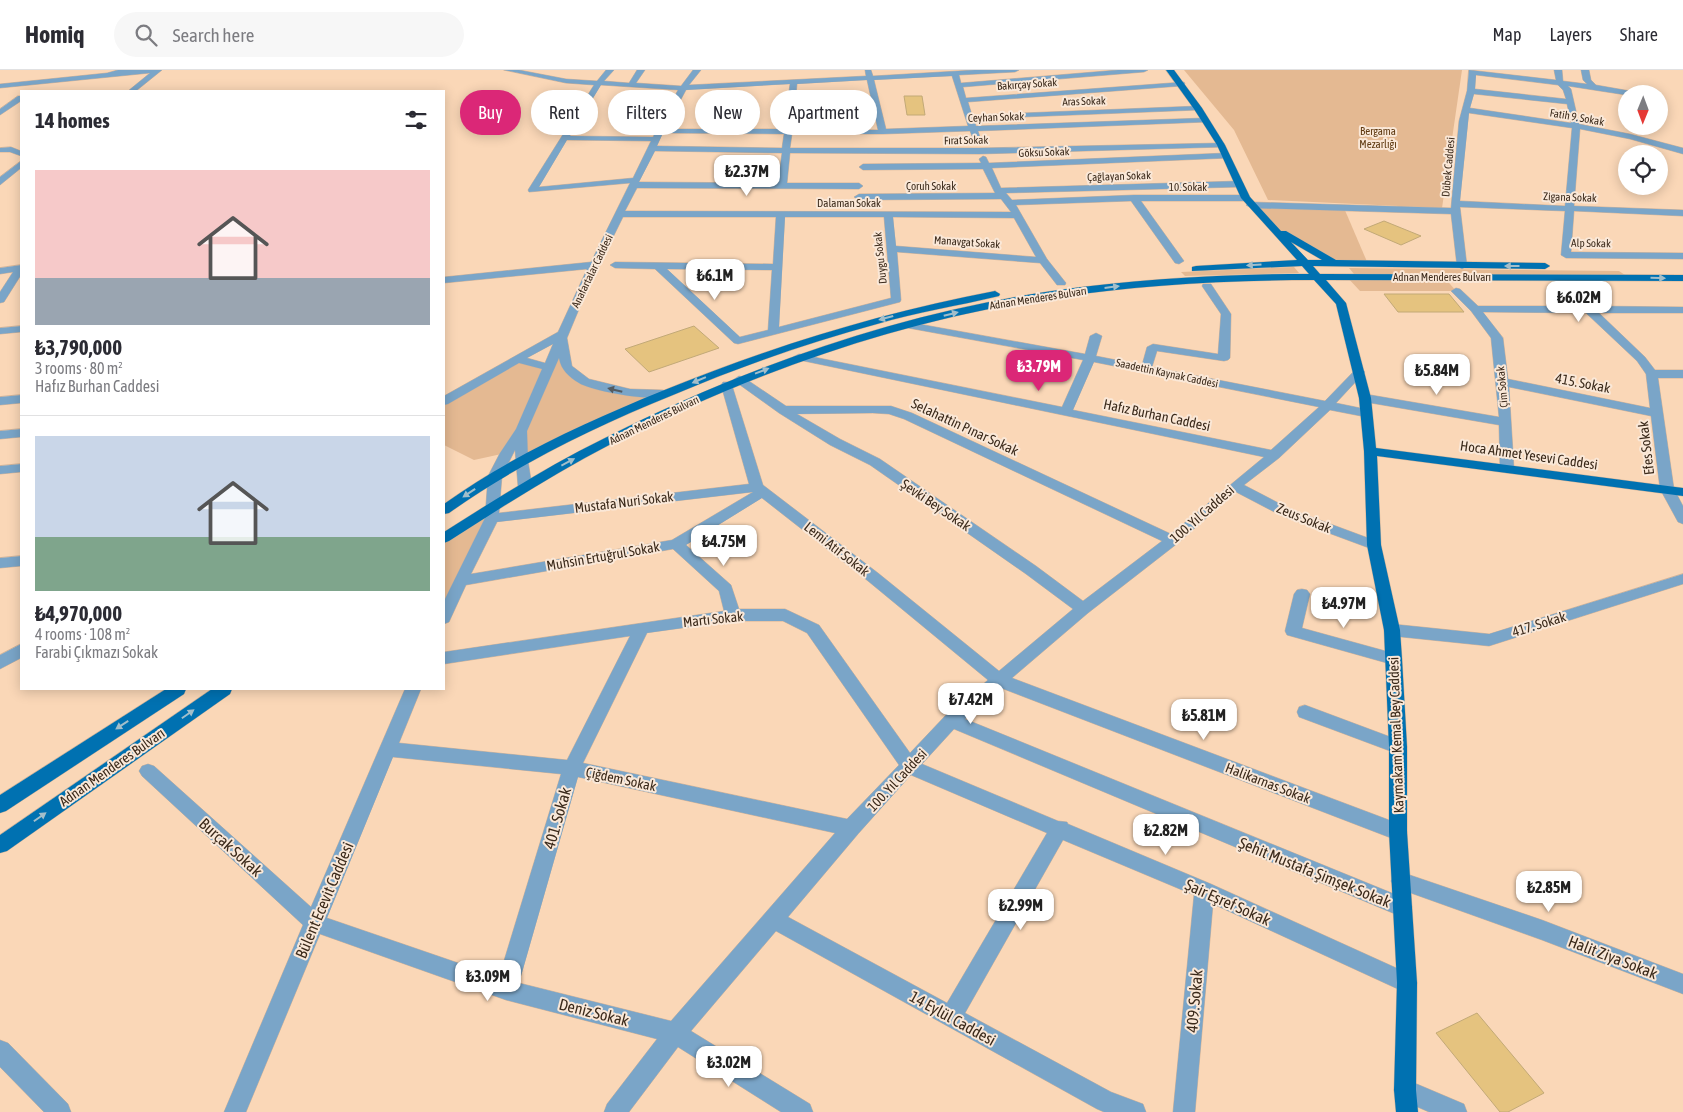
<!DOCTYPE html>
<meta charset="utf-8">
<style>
body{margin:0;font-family:"Asap Condensed",sans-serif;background:#f7f7f7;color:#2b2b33;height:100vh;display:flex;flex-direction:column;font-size:19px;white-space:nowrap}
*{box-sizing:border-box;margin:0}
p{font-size:16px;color:#7c7c81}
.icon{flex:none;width:28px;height:28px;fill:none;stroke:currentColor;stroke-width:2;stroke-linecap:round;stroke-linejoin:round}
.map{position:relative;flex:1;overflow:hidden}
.side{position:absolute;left:20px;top:20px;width:425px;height:600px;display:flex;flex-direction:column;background:#fff;border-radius:0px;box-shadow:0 2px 12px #0003}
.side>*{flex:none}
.guide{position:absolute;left:460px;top:20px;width:475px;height:45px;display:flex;gap:10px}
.needle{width:32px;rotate:181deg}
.fabs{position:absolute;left:1618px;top:15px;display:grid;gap:10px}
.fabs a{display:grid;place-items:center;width:50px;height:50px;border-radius:50%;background:#fff;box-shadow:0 2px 12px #0003;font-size:25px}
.price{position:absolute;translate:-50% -42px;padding:0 11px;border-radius:10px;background:#fff;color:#222;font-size:16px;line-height:32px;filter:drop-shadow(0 1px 2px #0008)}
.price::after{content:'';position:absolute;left:50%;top:30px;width:15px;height:11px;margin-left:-8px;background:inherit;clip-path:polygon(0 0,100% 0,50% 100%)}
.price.selected{background:#db2777;color:#fff}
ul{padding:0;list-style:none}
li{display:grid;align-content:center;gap:10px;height:265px;padding:0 15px}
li+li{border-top:1px solid #e1e1e2}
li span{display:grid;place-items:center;height:155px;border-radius:0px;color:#555}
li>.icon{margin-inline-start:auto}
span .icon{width:90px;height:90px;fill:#fffc;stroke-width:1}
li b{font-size:21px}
h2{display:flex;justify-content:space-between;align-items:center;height:60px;padding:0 15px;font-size:21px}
.tag{padding:0 18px;border-radius:22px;background:#fff;box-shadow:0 2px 12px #0003;font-size:18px;line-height:45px}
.tag.selected{background:#db2777;color:#fff}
header{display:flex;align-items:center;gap:30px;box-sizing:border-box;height:70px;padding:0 25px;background:#fff;border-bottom:1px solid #e1e1e2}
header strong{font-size:24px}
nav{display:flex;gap:28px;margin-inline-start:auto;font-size:18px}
.search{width:350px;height:45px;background:#f7f7f7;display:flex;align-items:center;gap:12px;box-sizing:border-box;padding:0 18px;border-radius:28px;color:#7c7c81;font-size:19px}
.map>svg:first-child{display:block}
</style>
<header>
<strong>Homiq</strong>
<div class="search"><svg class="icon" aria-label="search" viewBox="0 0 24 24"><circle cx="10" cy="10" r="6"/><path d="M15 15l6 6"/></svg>Search here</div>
<nav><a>Map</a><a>Layers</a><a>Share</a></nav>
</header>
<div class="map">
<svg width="1683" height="1042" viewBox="0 0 1683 1042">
<rect width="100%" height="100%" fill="#fad7b7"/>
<g fill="#e4b992">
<polygon points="1184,0 1462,0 1442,138 1268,130 1234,60"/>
<polygon points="1251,135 1344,138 1368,194 1334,193 1274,157"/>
<polygon points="1294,197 1299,203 1185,206 1181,202"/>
<polygon points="1349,198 1619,201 1625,205 1354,204"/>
<polygon points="1347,207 1444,207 1456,221 1360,221"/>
<polygon points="561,265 566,297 585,312 663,324 528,387 521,361 506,383 474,390 444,375 444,331 517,289 548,297"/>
<polygon points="494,434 447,541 444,541 444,468"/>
</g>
<g fill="#e5c37f" stroke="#c2a977">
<polygon points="904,26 922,26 925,45 907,45"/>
<polygon points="1384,151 1421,166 1401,175 1364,159"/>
<polygon points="1384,224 1449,224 1464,242 1398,242"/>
<polygon points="694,256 719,278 649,302 625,279"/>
<polygon points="1477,943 1544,1023 1508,1042 1500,1042 1436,963"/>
</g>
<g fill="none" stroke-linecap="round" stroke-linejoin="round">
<g stroke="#d4b498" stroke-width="1">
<g id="minor">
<polygon points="118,0 162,0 136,21 128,21 150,3 0,18 0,14 107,3"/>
<path d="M504 0H519L566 9 597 11 606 0H614L604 11 629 13 637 0H645L636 13 681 16 693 0H701L689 15 866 6 865 0H871L873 6 975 0H1019L1015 2 959 5 961 13 1118 0H1148L1144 2 963 17 966 28 1184 12 1185 14 1181 16 968 32 972 45 1198 36 1202 38 1198 40 974 49 976 56 1204 48H1207V52L978 61 980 67 976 69H973L970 61 883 64H792L790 78H979L1221 73H1224V77L979 84 790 83 787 113H859L863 116 859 119 637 118 625 141 1011 142 1001 129 859 130 854 127 859 124 995 123 983 99 863 100 859 97 863 94 981 93 979 89 983 86 986 87 989 93 1226 83 1229 84V88L992 98 1001 118 1240 111 1244 114 1240 117 1006 123 1012 130 1134 125H1246L1251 128 1246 131H1141L1184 191 1179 194 1175 193 1131 131 1016 135 1047 189 1066 213 1065 215H1057L1040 193 897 182 901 230 900 232 738 274 734 273 655 199 615 198 610 195 615 192 773 194 776 147H623L587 220 567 268 572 296 589 309 630 319 663 320 669 324C660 334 591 321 579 313 569 307 561 300 559 288L527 361 528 391 532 416 525 420 518 416 515 380 502 406 499 443 749 414 721 315 723 312H731L763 415 878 503 999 601 1073 539 1026 504 870 395 830 375 779 343 733 310 739 306 743 307 786 336H891L912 343 1171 464 1264 387 799 290 793 287 799 284 1062 337 1083 290 908 258 903 255 908 252 1085 284 1090 266 1096 263 1102 266 1096 286 1142 295 1147 277 1153 274 1218 284 1221 244 1202 216 1203 214H1211L1231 244 1230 288 1228 290 1224 291 1157 281 1152 297 1325 331 1355 300H1363L1365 302 1363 304 1336 333 1370 340 1372 343 1370 346 1366 347 1330 340 1279 388 1244 415 1290 439 1379 472 1381 475 1379 478H1369L1280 445 1236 422 1178 473 1088 543 1012 608 1405 756 1407 762 1405 768 1398 770 1391 768 1001 618 965 649 1409 830 1412 837 1409 844 1402 846 1395 844 954 659 922 694 1058 751 1067 752 1068 754 1211 814 1414 906 1417 913 1414 920 1407 923 1400 920 1213 834 1195 1042H1173L1194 825 1063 770 965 943 1111 1022 1143 1034 1146 1042H1104L1097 1039 776 861 691 961 810 1034 813 1042H781L678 977 629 1042H604L607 1034 657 969 506 930 320 864 246 1042H224L303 855 142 706 139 701 142 696 148 694 154 696 311 837 405 619H421L399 673 567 690 630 566 444 594V582L724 541 719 521 673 479 466 515 449 552 444 554V531L485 448 488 406 500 383 516 359 542 299 519 293 448 334 444 335V326L558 262 587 199 444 213V207L591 192 630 113 529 122 528 120 594 15 566 13ZM952 6 968 56 886 59 874 10ZM867 10 878 60 793 59 797 14ZM790 14 784 59H665L686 20ZM601 15 678 20 653 67 570 66ZM663 63 784 64 782 78 657 76ZM567 70 651 71 633 108 539 117ZM655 81 782 83 778 113 639 112ZM785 147H884L891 228 779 257ZM893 147 1014 148 1036 187 896 176ZM667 199 772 200 768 260 740 267ZM553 274 545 293 527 288ZM1094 292 1319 337 1271 380 1073 340ZM873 343 889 344 904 349 1162 471 1083 531 1036 496 880 389 840 369 797 344ZM753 422 672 470 471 504 497 452ZM762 428 868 511 988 610 945 646 910 683 819 555 785 539H739L731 515 686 475ZM733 551H783L807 563 899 695 847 749 583 693 647 563ZM393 687 561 704 499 907 327 848ZM911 705 1047 763 947 933 788 847 858 764ZM578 707 835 763 671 951 519 913Z"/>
<path d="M1469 0 1556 10 1554 0H1562L1563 11 1587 14 1583 10 1581 0H1589L1591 10 1596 15 1636 22 1637 24 1626 25 1568 16 1571 19 1579 54 1630 64 1683 78V84L1630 69 1580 59 1574 136 1683 140V146L1574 141 1571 182 1683 183V189L1566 188 1561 185 1565 141 1460 137 1467 196 1462 199 1457 196 1451 144 1251 138 1246 135 1251 132 1451 138 1459 51 1467 21ZM1476 5 1558 15 1563 20 1566 29 1475 19ZM1474 24 1567 34 1571 53 1470 38ZM1469 43 1572 58 1565 136 1460 131Z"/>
<polygon points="18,26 21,26 21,31 0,45 0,39"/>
<polygon points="11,77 21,81 21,86 10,82 0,82 0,78"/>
<polygon points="21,91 21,98 0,115 0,107"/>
<polygon points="21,195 21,205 4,232 0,233 0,222 13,202 0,204 0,198"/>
<path d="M1563 212 1567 213 1592 236 1683 237V243H1599L1645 287 1655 300H1683V308H1658L1674 419 1683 436V454L1678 452 1660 419 1651 346 1509 317 1514 399 1507 403 1500 399 1499 355 1365 332 1359 328 1365 324 1499 347 1491 268 1471 241 1451 221 1456 218 1460 219 1478 236H1579L1558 215ZM1483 242 1586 243 1637 291 1646 304 1650 338 1508 309 1503 268Z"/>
<polygon points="21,256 21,262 0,264 0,258"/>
<polygon points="21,325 21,333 0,335 0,327"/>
<polygon points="21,359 21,367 0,369 0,361"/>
<polygon points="21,394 21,402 0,404 0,396"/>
<polygon points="21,486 21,496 0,498 0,488"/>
<polygon points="1683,504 1683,514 1489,576 1392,566 1386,564 1384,560 1386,556 1392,554 1489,564"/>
<polygon points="1302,519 1307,520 1310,524 1302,558 1400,585 1402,589 1400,593 1394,595 1287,565 1285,561 1294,524 1297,520"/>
<polygon points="21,574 21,588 0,599 0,585"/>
<polygon points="1305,635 1404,672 1407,677 1404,682 1398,684 1299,647 1297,642 1299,637"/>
<polygon points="1401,802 1542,850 1683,904 1683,924 1542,870 1394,817 1391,811 1394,805"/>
<polygon points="0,970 8,973 68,1034 71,1042 44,1042 0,997"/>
<polygon points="1405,1009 1464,1034 1467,1042 1429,1042 1397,1028 1394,1020 1397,1012"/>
</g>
</g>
<g stroke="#d4b498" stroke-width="1">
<g id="major">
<path d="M1166 0H1174L1202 38 1225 75 1250 127 1281 161H1286L1336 190 1545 193 1550 196 1545 199 1313 196 1320 204 1683 205V211L1326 210 1346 233 1371 328 1376 378 1683 418V426L1377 386 1381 475 1400 560 1402 589 1407 677V762L1417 913 1416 1020 1418 1042H1396L1394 1020 1397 913 1389 762V677L1384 560 1367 475 1364 381 1359 328 1336 234 1314 210C1226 210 1139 215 1052 228 899 250 749 304 611 374 555 403 502 437 449 471L444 473V462C496 429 548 396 603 369 743 298 896 244 1052 221 1137 209 1223 204 1309 204L1302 196 1192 201V197L1196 196 1297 190 1241 128 1217 75 1194 39ZM1291 172 1322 190H1308Z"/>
<path d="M995 221 1000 224 999 226C958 236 917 242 877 254 807 273 739 297 673 325 594 357 518 394 449 443L444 444V434C511 386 586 352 662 321 770 277 880 243 995 221Z"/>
<polygon points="166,619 186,619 184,624 6,741 0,743 0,725"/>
<polygon points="212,619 232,619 230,624 7,781 0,783 0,765"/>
</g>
</g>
<use href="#minor" fill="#7aa5c8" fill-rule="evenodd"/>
<use href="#major" fill="#0071b1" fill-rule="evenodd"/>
</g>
<defs><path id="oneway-solid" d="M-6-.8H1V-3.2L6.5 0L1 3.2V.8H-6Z" transform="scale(1.25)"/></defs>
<g fill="#a2beca">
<use href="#oneway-solid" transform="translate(1254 195) rotate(176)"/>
<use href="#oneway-solid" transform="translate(1512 196) rotate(-180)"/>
<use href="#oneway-solid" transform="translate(1658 208) rotate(1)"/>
<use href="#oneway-solid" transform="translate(1112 217) rotate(-7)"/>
<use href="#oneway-solid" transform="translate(951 244) rotate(-14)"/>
<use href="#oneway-solid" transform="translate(886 248) rotate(165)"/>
<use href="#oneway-solid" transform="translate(762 301) rotate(-21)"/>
<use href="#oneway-solid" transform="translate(699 310) rotate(157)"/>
<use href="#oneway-solid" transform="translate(568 392) rotate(-28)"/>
<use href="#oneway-solid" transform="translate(469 423) rotate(146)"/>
<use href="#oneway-solid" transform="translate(188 644) rotate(-35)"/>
<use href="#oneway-solid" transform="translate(122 655) rotate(147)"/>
<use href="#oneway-solid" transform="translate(40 747) rotate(-35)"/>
</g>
<use fill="#545b60" href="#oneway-solid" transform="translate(615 320) rotate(-166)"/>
<g text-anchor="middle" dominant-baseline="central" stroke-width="4" stroke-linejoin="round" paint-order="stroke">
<g font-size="11" fill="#3b2a1b" stroke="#fae8d8">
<text transform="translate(1027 14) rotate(-4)">Bakırçay Sokak</text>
<text transform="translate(1084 31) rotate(-2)">Aras Sokak</text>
<text transform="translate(996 47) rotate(-2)">Ceyhan Sokak</text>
<text transform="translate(1577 47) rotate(10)">Fatih 9. Sokak</text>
<text transform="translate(966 70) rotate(-1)">Fırat Sokak</text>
<text transform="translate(1044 82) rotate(-2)">Göksu Sokak</text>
<text transform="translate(1448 97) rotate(-85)">Dübek Caddesi</text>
<text transform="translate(1119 106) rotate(-2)">Çağlayan Sokak</text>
<text x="931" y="116">Çoruh Sokak</text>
<text x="1188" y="117">10. Sokak</text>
<text transform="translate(1570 127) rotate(2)">Zigana Sokak</text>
<text x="849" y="133">Dalaman Sokak</text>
<text transform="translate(967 172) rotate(4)">Manavgat Sokak</text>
<text transform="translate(1591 173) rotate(1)">Alp Sokak</text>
<text transform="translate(880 188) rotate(-96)">Duygu Sokak</text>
<text transform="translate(592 201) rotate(-64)">Anafartalar Caddesi</text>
<text x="1442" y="207">Adnan Menderes Bulvarı</text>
<text transform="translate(1038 228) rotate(-9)">Adnan Menderes Bulvarı</text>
<text transform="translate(1167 303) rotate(12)">Saadettin Kaynak Caddesi</text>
<text transform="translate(1502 317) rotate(-95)">Çim Sokak</text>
<text transform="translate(654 350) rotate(-26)">Adnan Menderes Bulvarı</text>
</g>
<g font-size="11" fill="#5e3910" stroke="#fae8d8">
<text x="1378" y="61">Bergama<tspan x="1378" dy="13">Mezarlığı</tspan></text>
</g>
<g font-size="14" fill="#3b2a1b" stroke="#fae8d8">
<text transform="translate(1583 313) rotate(11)">415. Sokak</text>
<text transform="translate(1157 345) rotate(12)">Hafız Burhan Caddesi</text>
<text transform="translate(965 357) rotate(25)">Selahattin Pınar Sokak</text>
<text transform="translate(1646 378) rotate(-97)">Efes Sokak</text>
<text transform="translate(1529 385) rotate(8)">Hoca Ahmet Yesevi Caddesi</text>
<text transform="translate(624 432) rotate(-7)">Mustafa Nuri Sokak</text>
<text transform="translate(936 435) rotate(34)">Şevki Bey Sokak</text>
<text transform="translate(1202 444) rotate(-41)">100. Yıl Caddesi</text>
<text transform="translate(1304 448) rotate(22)">Zeus Sokak</text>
<text transform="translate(837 479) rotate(38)">Lemi Atıf Sokak</text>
<text transform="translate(603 486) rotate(-10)">Muhsin Ertuğrul Sokak</text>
<text transform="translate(713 549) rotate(-6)">Martı Sokak</text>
<text transform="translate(1539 554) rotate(-17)">417. Sokak</text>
<text transform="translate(1396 665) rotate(-92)">Kaymakam Kemal Bey Caddesi</text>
<text transform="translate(112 697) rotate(-35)">Adnan Menderes Bulvarı</text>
<text transform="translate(621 709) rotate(12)">Çiğdem Sokak</text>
<text transform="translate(897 710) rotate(-47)">100. Yıl Caddesi</text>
<text transform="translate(1268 713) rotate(21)">Halikarnas Sokak</text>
</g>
<g font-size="16" fill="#3b2a1b" stroke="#fae8d8">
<text transform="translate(557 748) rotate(-74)">401. Sokak</text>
<text transform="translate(231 777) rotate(42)">Burçak Sokak</text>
<text transform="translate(1315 802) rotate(22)">Şehit Mustafa Şimşek Sokak</text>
<text transform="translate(324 830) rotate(-67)">Bülent Ecevit Caddesi</text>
<text transform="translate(1228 832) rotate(24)">Şair Eşref Sokak</text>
<text transform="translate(1613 887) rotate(21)">Halit Ziya Sokak</text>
<text transform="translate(1194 931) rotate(-85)">409. Sokak</text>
<text transform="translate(594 942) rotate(14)">Deniz Sokak</text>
<text transform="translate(953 948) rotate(29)">14 Eylül Caddesi</text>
</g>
</g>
</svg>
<div class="fabs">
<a><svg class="needle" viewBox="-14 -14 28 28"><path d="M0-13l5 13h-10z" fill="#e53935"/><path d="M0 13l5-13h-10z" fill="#7c7c81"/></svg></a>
<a><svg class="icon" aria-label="locate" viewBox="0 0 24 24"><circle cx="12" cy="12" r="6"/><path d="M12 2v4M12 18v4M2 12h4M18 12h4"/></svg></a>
</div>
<b class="price" style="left:747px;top:127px">₺2.37M</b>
<b class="price" style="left:715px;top:231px">₺6.1M</b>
<b class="price" style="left:1579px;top:253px">₺6.02M</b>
<b class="price selected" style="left:1039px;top:322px">₺3.79M</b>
<b class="price" style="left:1437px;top:326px">₺5.84M</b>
<b class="price" style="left:724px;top:497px">₺4.75M</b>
<b class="price" style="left:1344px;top:559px">₺4.97M</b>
<b class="price" style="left:971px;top:655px">₺7.42M</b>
<b class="price" style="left:1204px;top:671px">₺5.81M</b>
<b class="price" style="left:1166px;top:786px">₺2.82M</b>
<b class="price" style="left:1549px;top:843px">₺2.85M</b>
<b class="price" style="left:1021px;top:861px">₺2.99M</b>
<b class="price" style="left:488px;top:932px">₺3.09M</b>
<b class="price" style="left:729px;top:1018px">₺3.02M</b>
<div class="guide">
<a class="tag selected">Buy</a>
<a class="tag">Rent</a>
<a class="tag">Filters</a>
<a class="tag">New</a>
<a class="tag">Apartment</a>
</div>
<section class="side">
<h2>14 homes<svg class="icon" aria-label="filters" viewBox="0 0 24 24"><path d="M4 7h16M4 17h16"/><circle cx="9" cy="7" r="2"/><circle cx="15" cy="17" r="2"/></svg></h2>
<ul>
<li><span style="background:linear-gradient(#f6c9c9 70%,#9aa5b1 0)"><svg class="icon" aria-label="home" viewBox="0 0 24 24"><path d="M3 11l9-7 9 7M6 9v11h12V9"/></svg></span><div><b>₺3,790,000</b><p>3 rooms · 80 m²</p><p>Hafız Burhan Caddesi</p></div></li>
<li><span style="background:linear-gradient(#c9d6e8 65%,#7fa58c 0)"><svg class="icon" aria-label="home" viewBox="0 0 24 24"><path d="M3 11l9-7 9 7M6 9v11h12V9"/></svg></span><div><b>₺4,970,000</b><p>4 rooms · 108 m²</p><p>Farabi Çıkmazı Sokak</p></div></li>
</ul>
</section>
</div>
